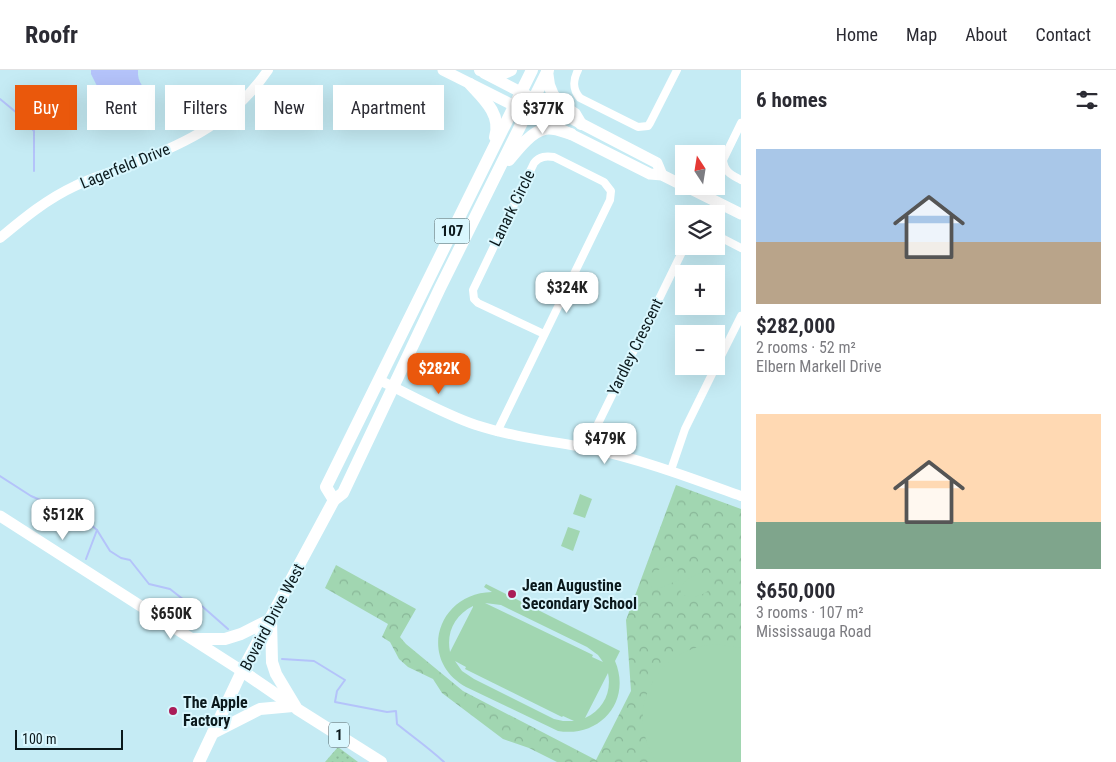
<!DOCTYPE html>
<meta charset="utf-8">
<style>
body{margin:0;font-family:"Roboto Condensed",sans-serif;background:#f2f2f3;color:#2b2b33;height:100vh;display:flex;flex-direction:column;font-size:19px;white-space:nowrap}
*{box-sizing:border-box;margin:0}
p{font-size:16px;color:#7c7c81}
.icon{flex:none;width:28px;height:28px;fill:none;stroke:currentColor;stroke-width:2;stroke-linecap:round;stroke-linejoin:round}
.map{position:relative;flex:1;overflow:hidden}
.details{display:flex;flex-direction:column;background:#fff;width:375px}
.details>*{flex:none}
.banner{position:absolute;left:15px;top:15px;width:475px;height:45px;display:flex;gap:10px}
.needle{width:32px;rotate:348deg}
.controls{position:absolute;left:675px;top:75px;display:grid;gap:10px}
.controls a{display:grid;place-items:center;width:50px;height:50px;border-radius:0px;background:#fff;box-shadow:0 5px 20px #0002;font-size:25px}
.scale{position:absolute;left:15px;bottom:12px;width:108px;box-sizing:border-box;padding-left:5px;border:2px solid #0b191c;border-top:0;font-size:14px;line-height:18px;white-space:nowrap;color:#0b191c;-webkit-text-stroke:4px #d9f7fe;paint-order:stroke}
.price{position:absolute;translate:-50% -42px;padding:0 11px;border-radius:10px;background:#fff;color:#222;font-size:16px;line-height:32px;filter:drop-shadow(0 1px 2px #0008)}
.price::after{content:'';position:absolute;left:50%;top:30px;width:15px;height:11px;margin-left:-8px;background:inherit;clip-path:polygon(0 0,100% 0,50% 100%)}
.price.current{background:#ea580c;color:#fff}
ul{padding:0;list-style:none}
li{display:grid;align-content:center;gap:10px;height:265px;padding:0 15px}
li span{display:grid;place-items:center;height:155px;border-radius:0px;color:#555}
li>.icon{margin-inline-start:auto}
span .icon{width:90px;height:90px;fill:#fffc;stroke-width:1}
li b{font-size:21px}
h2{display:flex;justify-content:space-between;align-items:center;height:60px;padding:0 15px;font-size:21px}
.chip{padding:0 18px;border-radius:0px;background:#fff;box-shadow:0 5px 20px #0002;font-size:18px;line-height:45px}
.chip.current{background:#ea580c;color:#fff}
header{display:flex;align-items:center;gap:30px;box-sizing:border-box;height:70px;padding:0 25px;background:#fff;border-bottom:1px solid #e1e1e2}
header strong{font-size:24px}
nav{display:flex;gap:28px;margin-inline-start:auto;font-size:18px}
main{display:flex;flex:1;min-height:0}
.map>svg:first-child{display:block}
</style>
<header>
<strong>Roofr</strong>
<nav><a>Home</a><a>Map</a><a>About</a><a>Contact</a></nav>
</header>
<main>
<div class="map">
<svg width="741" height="692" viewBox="0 0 741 692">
<defs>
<pattern id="grass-dots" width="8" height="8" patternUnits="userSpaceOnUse" patternTransform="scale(1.25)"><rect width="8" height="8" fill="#a1d6b1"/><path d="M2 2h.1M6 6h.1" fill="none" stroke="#89b798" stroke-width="1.8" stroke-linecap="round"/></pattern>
<pattern id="park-crowns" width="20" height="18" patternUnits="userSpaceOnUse" patternTransform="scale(1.25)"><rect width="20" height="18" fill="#a1d6b1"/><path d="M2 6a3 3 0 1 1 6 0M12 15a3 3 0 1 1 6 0" fill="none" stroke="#89b798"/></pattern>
</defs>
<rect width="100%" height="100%" fill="#c5ebf4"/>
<polygon fill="url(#grass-dots)" points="338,677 358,692 325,692"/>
<polygon fill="url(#park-crowns)" points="676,415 741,439 741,692 557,692 529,678 503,669 442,623 433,609 408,597 399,589 390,572 382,567 388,554 325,518 336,495 416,539 400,567 406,574 463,621 596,690 631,621 626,550"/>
<g fill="#a1d6b1" fill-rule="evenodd">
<polygon points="580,424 592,429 585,448 573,444"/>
<polygon points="568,457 580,461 573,481 561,476"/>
<polygon points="674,493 681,509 653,521 647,505"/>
<path d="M700 503 707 505 713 509 714 515C706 525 693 530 681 524 679 512 691 507 700 503Z"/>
<path d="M486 514 620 581 615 591C632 631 600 668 558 661L466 617C417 590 437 523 492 522L484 517ZM485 533 501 535 587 577 598 585 603 592 592 587 593 585ZM473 536V537L450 582C446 562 455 545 473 536ZM455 591 466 597 465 599 562 647 563 646 574 651H563L554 649 474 609 462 601ZM608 603C612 622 603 640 585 648Z"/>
<path d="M716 574 741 578V692H657C622 641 655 578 716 574Z"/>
</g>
<path fill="#b4c3fa" d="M91 0H138C137 13 144 19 154 25L155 35C146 44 129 53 115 52L91 4Z"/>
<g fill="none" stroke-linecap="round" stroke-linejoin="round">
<g stroke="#b4c3fa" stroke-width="2">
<polyline points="0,29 23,48 34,61 34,101"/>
<polyline points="0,406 31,426 84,449 97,460 110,481 121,488 130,490 149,514 170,519 184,530 203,537 228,559"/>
<polyline points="86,489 97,460"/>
<path d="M282 589 314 591 345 610 337 621 335 632 387 642 396 641 397 654C413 667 429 678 444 692"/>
</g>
<g stroke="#fff" stroke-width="8">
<path d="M578 0C573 10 572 19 580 28L638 57 648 56 650 53 677 0"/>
<path d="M741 53 723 90C724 102 732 105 741 110"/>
<polyline points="716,165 741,178"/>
<polyline points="716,296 741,246"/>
<path d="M497 362 610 130 611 121 604 112 554 87C546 86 540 86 534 93L473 220 474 229 478 233 544 264"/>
<polyline points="587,378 592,366 685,176"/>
<polyline points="671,400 685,359 716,296"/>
</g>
<g stroke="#fff" stroke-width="10">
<path d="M0 168C24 148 47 129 75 116 93 107 114 102 132 94 187 73 234 50 268 0"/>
<path d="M379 310C411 325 443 344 476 355 513 367 550 371 588 378 641 389 691 408 741 426"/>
</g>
<g stroke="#fff" stroke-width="11">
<polyline points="443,0 650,104 662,105 684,116"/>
<polyline points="484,3 657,93 662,105"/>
<polyline points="685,116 741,144"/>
<polyline points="0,446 242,601"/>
</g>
<g stroke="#fff" stroke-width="12">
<polyline points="480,0 502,4 511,0"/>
<polyline points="547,1 549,15 553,25 566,38 575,44 581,54"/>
<path d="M470 14C484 29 502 45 495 67"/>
<path d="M509 90C518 79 531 62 545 59 553 57 564 62 571 64"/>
<polyline points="334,430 326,417 532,0"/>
<polyline points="271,549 272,592 276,604 297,639 381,692"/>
<polyline points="194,569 225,569 241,564 271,549"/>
<polyline points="242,601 293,636"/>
<polyline points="213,663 260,639 293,636"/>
<polyline points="199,692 242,601 334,430 343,423 440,218 548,0"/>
</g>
</g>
<g fill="#aa1c58" stroke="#d9f7fe" stroke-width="2">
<circle cx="512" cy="524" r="5"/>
<circle cx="173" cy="641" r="5"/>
</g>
<g text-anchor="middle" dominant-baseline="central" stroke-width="4" stroke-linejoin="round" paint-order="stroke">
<g fill="#d9f7fe" stroke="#495c60" stroke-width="1">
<rect x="434.5" y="148.5" width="35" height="25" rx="4"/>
<rect x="329" y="652.5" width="20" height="25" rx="4"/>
</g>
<g font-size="15" font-weight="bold" fill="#0b191c">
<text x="452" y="161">107</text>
<text x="339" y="665">1</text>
</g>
<g font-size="16" fill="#0b191c" stroke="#d9f7fe">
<text transform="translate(125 96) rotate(-22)">Lagerfeld Drive</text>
<text transform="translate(512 138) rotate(-64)">Lanark Circle</text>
<text transform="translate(635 277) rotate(-64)">Yardley Crescent</text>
<text transform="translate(272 547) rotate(-62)">Bovaird Drive West</text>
</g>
<g font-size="16" font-weight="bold" fill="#0b191c" stroke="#d9f7fe" text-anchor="start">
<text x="522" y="515">Jean Augustine<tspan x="522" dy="18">Secondary School</tspan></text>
<text x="183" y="632">The Apple<tspan x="183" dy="18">Factory</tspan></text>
</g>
</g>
</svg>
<div class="controls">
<a><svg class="needle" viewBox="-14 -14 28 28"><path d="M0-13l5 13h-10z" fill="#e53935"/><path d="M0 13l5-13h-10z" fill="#7c7c81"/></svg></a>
<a><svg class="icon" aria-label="layers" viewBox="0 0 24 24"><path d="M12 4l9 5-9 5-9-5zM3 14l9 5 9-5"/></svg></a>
<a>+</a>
<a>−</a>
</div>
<div class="scale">100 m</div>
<b class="price" style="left:543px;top:65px">$377K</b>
<b class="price" style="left:567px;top:244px">$324K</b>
<b class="price current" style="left:439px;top:325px">$282K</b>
<b class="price" style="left:605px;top:395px">$479K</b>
<b class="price" style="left:63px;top:471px">$512K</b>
<b class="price" style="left:171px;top:570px">$650K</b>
<div class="banner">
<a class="chip current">Buy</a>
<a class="chip">Rent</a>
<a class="chip">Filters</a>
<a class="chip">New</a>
<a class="chip">Apartment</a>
</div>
</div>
<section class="details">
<h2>6 homes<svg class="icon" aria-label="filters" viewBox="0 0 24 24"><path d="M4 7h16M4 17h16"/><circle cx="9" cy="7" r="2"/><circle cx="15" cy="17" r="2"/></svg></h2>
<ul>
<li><span style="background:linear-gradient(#a9c7e8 60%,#b9a48a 0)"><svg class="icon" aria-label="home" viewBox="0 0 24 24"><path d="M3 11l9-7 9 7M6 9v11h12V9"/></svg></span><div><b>$282,000</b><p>2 rooms · 52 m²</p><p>Elbern Markell Drive</p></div></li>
<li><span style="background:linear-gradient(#ffd9b3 70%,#7fa58c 0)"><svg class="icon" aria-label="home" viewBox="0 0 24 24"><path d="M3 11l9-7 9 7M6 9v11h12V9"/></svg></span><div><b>$650,000</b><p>3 rooms · 107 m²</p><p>Mississauga Road</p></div></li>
</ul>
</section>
</main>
